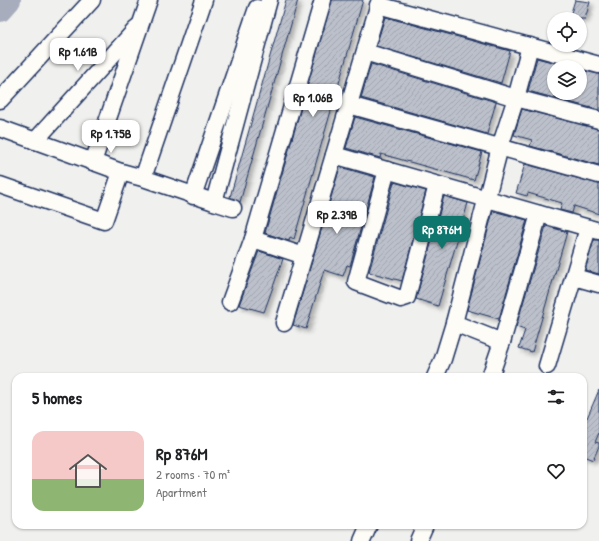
<!DOCTYPE html>
<meta charset="utf-8">
<style>
body{margin:0;font-family:"Patrick Hand",sans-serif;background:#f6f6f6;color:#202124;height:100vh;display:flex;flex-direction:column;font-size:15px;white-space:nowrap}
*{box-sizing:border-box;margin:0}
p{font-size:13px;color:#757577}
.icon{flex:none;width:22px;height:22px;fill:none;stroke:currentColor;stroke-width:2;stroke-linecap:round;stroke-linejoin:round}
.map{position:relative;flex:1;overflow:hidden}
.drawer{position:absolute;left:12px;top:373px;width:575px;height:156px;display:flex;flex-direction:column;background:#fff;border-radius:12px;box-shadow:0 1px 3px #0004}
.drawer>*{flex:none}
.tools{position:absolute;left:547px;top:12px;display:grid;gap:8px}
.tools a{display:grid;place-items:center;width:40px;height:40px;border-radius:50%;background:#fff;box-shadow:0 1px 3px #0004;font-size:20px}
.price{position:absolute;translate:-50% -34px;padding:0 9px;border-radius:8px;background:#fff;color:#222;font-size:13px;line-height:26px;filter:drop-shadow(0 1px 2px #0008)}
.price::after{content:'';position:absolute;left:50%;top:24px;width:12px;height:9px;margin-left:-6px;background:inherit;clip-path:polygon(0 0,100% 0,50% 100%)}
.price.selected{background:#0f766e;color:#fff}
ul{padding:0;list-style:none}
li{display:flex;align-items:center;gap:12px;height:100px;padding:0 20px}
li+li{border-top:1px solid #e0e0e0}
li span{display:grid;place-items:center;flex:none;width:112px;height:80px;border-radius:12px;color:#555}
li>.icon{margin-inline-start:auto}
span .icon{width:48px;height:48px;fill:#fffc;stroke-width:1}
li b{font-size:17px}
h2{display:flex;justify-content:space-between;align-items:center;height:48px;padding:0 20px;font-size:17px}
.map>svg:first-child{display:block}
</style>
<div class="map">
<svg width="599" height="541" viewBox="0 0 599 541">
<defs>
<pattern id="building-hatch" width="6" height="6" patternUnits="userSpaceOnUse"><rect width="6" height="6" fill="#bbc0ca"/><path d="M-1 1l2-2M0 6l6-6M5 7l2-2" fill="none" stroke="#a0a5b0"/></pattern>
<filter id="shadow"><feDropShadow dx="3.5" dy="3.5" stdDeviation="2" flood-color="#0004"/></filter>
</defs>
<rect width="100%" height="100%" fill="#f0f0ee"/>
<filter id="ink" filterUnits="userSpaceOnUse"><feTurbulence type="fractalNoise" baseFrequency=".025" numOctaves="2"/><feDisplacementMap in="SourceGraphic" scale="8" xChannelSelector="R" yChannelSelector="G"/><feConvolveMatrix kernelMatrix="1 2 1 2 8 2 1 2 1" color-interpolation-filters="sRGB"/></filter>
<g filter="url(#ink)">
<g fill="none" stroke-linecap="round" stroke-linejoin="round">
<polyline stroke="#a7adbd" stroke-width="24" points="0,10 9,0"/>
</g>
<g fill="url(#building-hatch)" stroke="#1b2f5e" filter="url(#shadow)">
<polygon points="286,0 298,0 240,202 230,197"/>
<polygon points="332,0 363,0 294,239 290,237 289,241 265,233"/>
<polygon points="575,0 590,2 585,19 569,19"/>
<polygon points="385,17 510,51 501,83 376,46"/>
<polygon points="537,58 570,67 554,67 554,93 580,93 580,70 599,74 599,110 528,91"/>
<polygon points="371,64 496,102 487,134 361,98"/>
<polygon points="522,109 599,129 599,165 530,146 532,140 514,135"/>
<polygon points="355,117 482,152 474,180 381,154 380,158 346,148"/>
<polygon points="525,164 599,184 599,214 574,206 572,213 560,210 562,203 528,193 527,196 516,193"/>
<polygon points="340,167 375,177 350,266 347,265 343,276 324,270 306,329 293,325"/>
<polygon points="394,182 426,191 402,281 369,272"/>
<polygon points="444,196 468,203 438,306 416,299"/>
<polygon points="493,211 527,220 499,319 467,310"/>
<polygon points="546,226 567,232 532,352 519,348 525,330 516,327"/>
<polygon points="594,240 599,240 599,274 585,270"/>
<polygon points="259,251 283,259 264,312 239,305"/>
<polygon points="599,390 599,433 595,442 599,443 599,446 593,460 583,456 583,417 587,418"/>
</g>
<g fill="none" stroke-linecap="round" stroke-linejoin="round">
<g stroke="#1b2f5e" stroke-width="19">
<g id="minor">
<polyline points="204,0 143,178 214,202"/>
<polyline points="378,5 599,65"/>
<polyline points="530,46 516,98 500,147 454,323 502,342 539,214"/>
<polyline points="365,52 516,98 599,120"/>
<polyline points="0,100 92,0"/>
<polyline points="349,105 599,175"/>
<polyline points="0,128 121,172"/>
<polyline points="35,141 136,29"/>
<polyline points="334,155 599,231"/>
<polyline points="93,162 149,0"/>
<polyline points="387,170 356,282 401,299 407,297 437,185"/>
<polyline points="0,185 104,221 121,172 143,178"/>
<polyline points="193,196 257,8"/>
<polyline points="233,208 214,202 269,0"/>
<polyline points="253,239 304,256"/>
<polyline points="574,277 599,284"/>
<polyline points="230,302 253,239 323,0"/>
<polyline points="284,323 380,0"/>
<polyline points="547,366 588,228"/>
<polyline points="435,377 443,359 454,323"/>
<polyline points="490,377 502,342"/>
<polyline points="362,541 369,525"/>
<polyline points="418,541 425,525"/>
</g>
</g>
<use href="#minor" stroke="#fdfcf7" stroke-width="16"/>
</g>
</g>
</svg>
<div class="tools">
<a><svg class="icon" aria-label="locate" viewBox="0 0 24 24"><circle cx="12" cy="12" r="6"/><path d="M12 2v4M12 18v4M2 12h4M18 12h4"/></svg></a>
<a><svg class="icon" aria-label="layers" viewBox="0 0 24 24"><path d="M12 4l9 5-9 5-9-5zM3 14l9 5 9-5"/></svg></a>
</div>
<b class="price" style="left:78px;top:72px">Rp 1.61B</b>
<b class="price" style="left:313px;top:118px">Rp 1.06B</b>
<b class="price" style="left:111px;top:154px">Rp 1.75B</b>
<b class="price" style="left:337px;top:235px">Rp 2.39B</b>
<b class="price selected" style="left:442px;top:250px">Rp 876M</b>
<section class="drawer">
<h2>5 homes<svg class="icon" aria-label="filters" viewBox="0 0 24 24"><path d="M4 7h16M4 17h16"/><circle cx="9" cy="7" r="2"/><circle cx="15" cy="17" r="2"/></svg></h2>
<ul>
<li><span style="background:linear-gradient(#f6c9c9 60%,#8fb573 0)"><svg class="icon" aria-label="home" viewBox="0 0 24 24"><path d="M3 11l9-7 9 7M6 9v11h12V9"/></svg></span><div><b>Rp 876M</b><p>2 rooms · 70 m²</p><p>Apartment</p></div><svg class="icon" aria-label="heart" viewBox="0 0 24 24"><path d="M12 20l-8-8c-3-5 5-10 8-4 3-6 11-1 8 4z"/></svg></li>
</ul>
</section>
</div>
